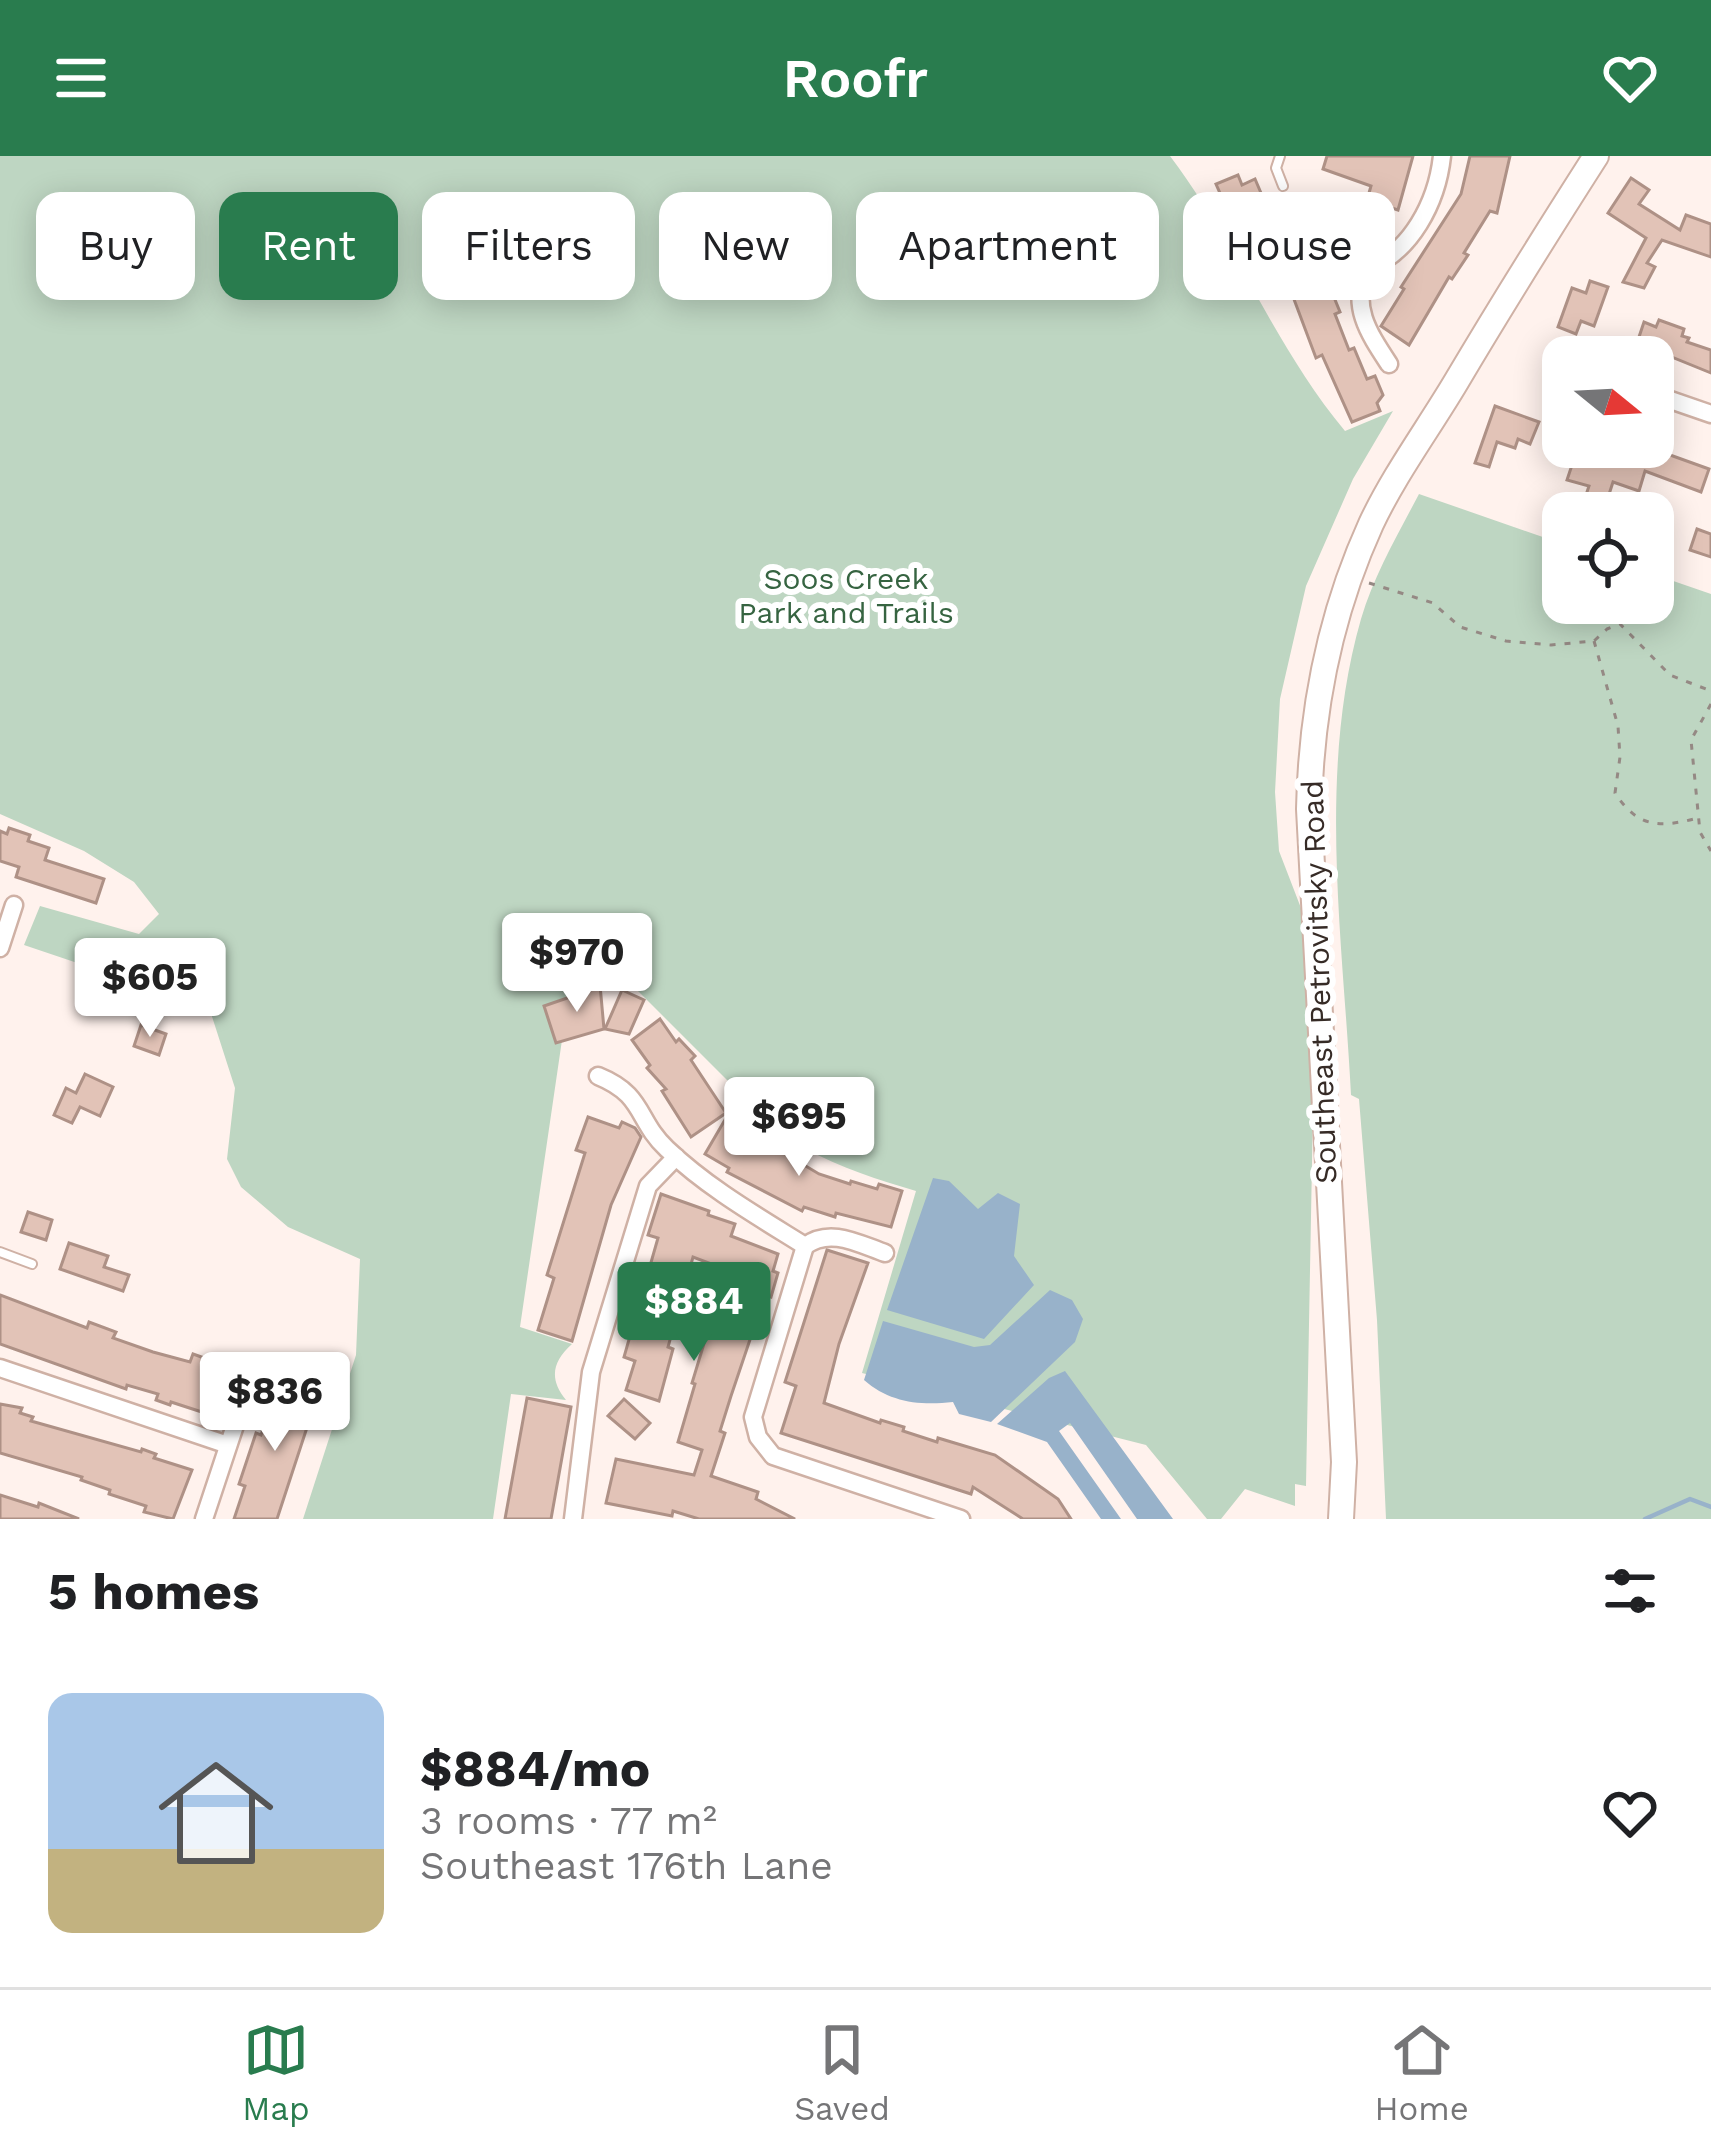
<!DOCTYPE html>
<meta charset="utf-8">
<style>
body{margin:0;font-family:"Work Sans",sans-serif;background:#f6f6f6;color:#202124;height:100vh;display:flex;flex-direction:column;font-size:45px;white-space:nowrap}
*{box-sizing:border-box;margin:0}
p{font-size:39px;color:#757577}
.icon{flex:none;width:66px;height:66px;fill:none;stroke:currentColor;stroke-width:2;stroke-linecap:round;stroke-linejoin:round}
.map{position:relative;height:1363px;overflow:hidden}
.drawer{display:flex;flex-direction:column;background:#fff;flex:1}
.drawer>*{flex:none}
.guide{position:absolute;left:36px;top:36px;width:1641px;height:108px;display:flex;gap:24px}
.needle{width:78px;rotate:108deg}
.buttons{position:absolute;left:1542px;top:180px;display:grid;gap:24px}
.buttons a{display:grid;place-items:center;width:132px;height:132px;border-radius:24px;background:#fff;box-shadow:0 6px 30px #0003;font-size:60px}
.price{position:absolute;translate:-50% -102px;padding:0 27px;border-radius:12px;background:#fff;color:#222;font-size:39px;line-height:78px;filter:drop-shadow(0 3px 6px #0008)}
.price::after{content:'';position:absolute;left:50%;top:72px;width:36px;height:27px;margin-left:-18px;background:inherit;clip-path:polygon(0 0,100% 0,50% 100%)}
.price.current{background:#297c4e;color:#fff}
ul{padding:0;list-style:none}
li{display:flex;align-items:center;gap:36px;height:300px;padding:0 48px}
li+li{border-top:3px solid #e0e0e0}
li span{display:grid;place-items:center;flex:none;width:336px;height:240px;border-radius:24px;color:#555}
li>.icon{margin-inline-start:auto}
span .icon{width:144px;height:144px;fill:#fffc;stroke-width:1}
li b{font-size:51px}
h2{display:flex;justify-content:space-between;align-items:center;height:144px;padding:0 48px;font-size:51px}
.pill{padding:0 42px;border-radius:24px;background:#fff;box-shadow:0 6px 30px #0003;font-size:42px;line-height:108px}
.pill.current{background:#297c4e;color:#fff}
header{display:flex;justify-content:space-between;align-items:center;height:156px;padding:0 48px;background:#297c4e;color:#fff;font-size:54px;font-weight:600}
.menu{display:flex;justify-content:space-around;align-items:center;height:168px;border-top:3px solid #e0e0e0;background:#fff;font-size:33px;color:#757577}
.menu a{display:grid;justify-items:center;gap:6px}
.menu .current{color:#297c4e}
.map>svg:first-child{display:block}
</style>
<header><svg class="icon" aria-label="menu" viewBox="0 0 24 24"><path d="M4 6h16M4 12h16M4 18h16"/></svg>Roofr<svg class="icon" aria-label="heart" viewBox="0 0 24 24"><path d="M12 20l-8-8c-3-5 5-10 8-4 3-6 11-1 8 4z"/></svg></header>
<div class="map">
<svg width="1711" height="1363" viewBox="0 0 1711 1363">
<rect width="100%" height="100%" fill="#fff2ed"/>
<g fill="#bed6c2">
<path d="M0 0H1170C1236 87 1275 191 1345 275L1393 255 1353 323 1306 430 1280 543 1275 636 1279 695 1316 791 1306 1330 1295 1328V1350L1245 1333 1221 1363H1207L1146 1289 862 1217 916 1035C879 1024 841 1012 806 993 789 983 779 964 760 957L617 814 568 843 520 1171 572 1188C552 1206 549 1223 566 1244L511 1238 493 1363H303L356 1199 360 1103 288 1071 241 1031 227 1003 235 932 207 845 107 817 24 789 40 750 139 778 159 758 134 726 84 695 0 658Z"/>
<path d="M1419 338 1563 388V447H1653V418L1711 438V1363H1386L1377 1164 1359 943 1351 939C1343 783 1317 616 1361 463 1374 419 1398 378 1419 338Z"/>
</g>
<g fill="#98b2ca">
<polygon points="933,1022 949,1025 978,1053 998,1037 1020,1048 1014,1100 1034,1129 984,1183 887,1154"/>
<path d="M1050 1134 1072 1144 1083 1163 1075 1186 991 1266 959 1258 953 1246C919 1250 889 1246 864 1224L883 1165 974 1191 990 1189Z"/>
<polygon points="1065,1215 1173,1363 1137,1363 1070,1267 1059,1275 1121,1363 1101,1363 1047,1286 997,1268 1049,1222"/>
</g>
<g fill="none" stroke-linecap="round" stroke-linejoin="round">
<polyline stroke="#98b2ca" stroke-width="4.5" points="1645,1363 1690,1343 1711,1351"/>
</g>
<g fill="#e2c3b7" stroke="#ae9186" stroke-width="3">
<polygon points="1327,0 1413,0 1398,54 1367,44 1371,30 1323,13"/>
<polygon points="1470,0 1510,0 1497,57 1490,55 1464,97 1468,99 1452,123 1449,121 1409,189 1381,170 1404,133 1401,131 1461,38"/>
<polygon points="1238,19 1242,29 1255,23 1264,44 1271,42 1284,73 1295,68 1320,132 1329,129 1340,156 1335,158 1349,194 1354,192 1367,223 1375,220 1383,239 1377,247 1380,255 1352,266 1322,199 1316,202 1292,138 1285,141 1256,79 1250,82 1236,49 1227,53 1216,28"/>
<polygon points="1631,22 1649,34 1639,48 1680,74 1686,59 1711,68 1711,101 1662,84 1647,107 1655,111 1644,132 1623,126 1646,82 1608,57"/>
<polygon points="1590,125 1608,131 1594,170 1581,165 1576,178 1558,171 1572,132 1586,137"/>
<polygon points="1659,164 1684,173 1682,180 1689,182 1687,186 1711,194 1711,217 1637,187 1644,166 1656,171"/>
<polygon points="1495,250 1539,266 1530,288 1518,283 1515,292 1497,286 1489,311 1475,307"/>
<polygon points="1551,257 1563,262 1563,285 1544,279"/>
<polygon points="1578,291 1648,291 1709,313 1701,336 1645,315 1639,335 1613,326 1603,357 1580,357 1589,330 1567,324"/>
<polygon points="1697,373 1711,378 1711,401 1690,394"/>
<polygon points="9,672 30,679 28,685 49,692 45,704 104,723 96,747 16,721 19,711 0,705 0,675 7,678"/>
<polygon points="600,829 604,873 556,887 544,850 579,838 578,832"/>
<polygon points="622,834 644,844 629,878 605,873"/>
<polygon points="660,863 676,886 679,883 695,900 691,904 726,957 691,981 662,935 666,933 647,912 650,909 632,884"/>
<polygon points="141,869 166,878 159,899 134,890"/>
<polygon points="85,918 113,931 100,960 80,951 72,967 54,959 66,932 76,937"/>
<polygon points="588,961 619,972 622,966 635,972 641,981 611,1049 572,1185 538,1174 554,1122 547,1119 585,997 576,994"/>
<polygon points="726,962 819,1018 850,1028 851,1025 877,1033 879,1028 902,1035 891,1071 836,1057 835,1061 804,1051 802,1055 727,1016 729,1012 705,998"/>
<polygon points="661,1038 709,1055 708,1059 735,1068 731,1080 778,1098 773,1115 778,1117 771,1141 765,1139 731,1240 720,1275 725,1277 711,1320 758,1336 756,1343 795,1363 699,1363 673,1355 672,1360 606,1347 616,1303 694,1319 702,1294 678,1286 695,1228 692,1227 716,1148 740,1156 751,1123 693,1101 668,1191 673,1193 659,1245 626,1234 635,1205 624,1201 658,1082 648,1079"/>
<polygon points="28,1056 52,1064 46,1084 21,1076"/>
<polygon points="69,1087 108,1100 104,1111 129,1119 123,1135 60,1113"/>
<polygon points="827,1094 868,1107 839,1188 824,1247 880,1267 881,1264 904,1271 903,1275 937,1286 938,1282 995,1299 1058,1343 1071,1363 1023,1363 973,1331 971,1338 781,1277 796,1230 785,1226"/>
<polygon points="0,1139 87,1172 89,1166 116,1176 113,1182 153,1196 190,1206 193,1198 224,1209 208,1258 171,1246 170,1249 156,1244 158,1238 127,1229 126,1233 0,1188"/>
<polygon points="272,1226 317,1241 277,1363 234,1363 245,1330 239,1328 256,1277 261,1279 273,1246 267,1244"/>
<polygon points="527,1242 571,1251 551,1363 505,1363"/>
<polygon points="624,1243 650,1267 635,1283 608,1260"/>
<polygon points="0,1248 22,1252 20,1257 33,1261 31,1265 141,1296 142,1293 156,1298 154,1302 192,1314 173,1363 144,1356 146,1350 109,1338 110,1334 81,1324 82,1321 0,1297"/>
<polygon points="0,1339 38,1351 39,1347 79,1363 0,1363"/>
</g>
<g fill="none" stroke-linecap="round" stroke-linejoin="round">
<g stroke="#cfb1a5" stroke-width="12">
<g id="lane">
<polyline points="1280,0 1276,12 1283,30"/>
<polyline points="0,1096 32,1108"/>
</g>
</g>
<g stroke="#cfb1a5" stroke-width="21">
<g id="street">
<polyline points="1554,204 1563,207"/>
<path d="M1389 208C1368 176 1351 151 1366 113 1411 97 1437 46 1442 0"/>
<polyline points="1653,238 1711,258"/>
<polyline points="0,792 14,749"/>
<path d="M598 920C645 939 636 964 667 993 708 1032 757 1060 805 1090"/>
<polyline points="805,1090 753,1261 758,1281 773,1300 961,1363"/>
<path d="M805 1090C830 1071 859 1088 885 1097"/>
<polyline points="0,1212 228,1289"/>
<polyline points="204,1363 254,1212"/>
<polyline points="573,1363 591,1216 648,1030 676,1001"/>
</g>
</g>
<g stroke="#cfb1a5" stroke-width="28">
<path id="secondary" d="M1341 1363 1344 1306 1309 653C1311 555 1330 458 1371 368 1394 319 1428 273 1456 226 1501 150 1548 75 1596 0"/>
</g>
<g stroke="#958984" stroke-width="3" stroke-dasharray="6 9" stroke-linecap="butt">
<polyline points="1369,427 1433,447 1460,471 1506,485 1551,489 1594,485 1607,473 1620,468 1670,519 1711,535"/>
<path d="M1594 485 1618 570 1620 601 1615 637C1638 672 1659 672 1698 662"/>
<polyline points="1711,548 1691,584 1700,676 1711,695"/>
</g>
<use href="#lane" stroke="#fff" stroke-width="8"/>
<use href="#street" stroke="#fff" stroke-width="16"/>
<use href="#secondary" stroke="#fff" stroke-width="24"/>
</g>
<g text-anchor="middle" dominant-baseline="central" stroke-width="12" stroke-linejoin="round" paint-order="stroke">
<g font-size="30" fill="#366441" stroke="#fff">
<text x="846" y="422">Soos Creek<tspan x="846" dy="34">Park and Trails</tspan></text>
</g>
<g font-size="30" fill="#362b26" stroke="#fff">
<text transform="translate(1319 826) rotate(-92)">Southeast Petrovitsky Road</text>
</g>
</g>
</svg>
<div class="buttons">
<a><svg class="needle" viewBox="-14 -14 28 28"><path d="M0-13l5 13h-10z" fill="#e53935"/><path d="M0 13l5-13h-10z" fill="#757577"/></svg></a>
<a><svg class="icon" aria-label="locate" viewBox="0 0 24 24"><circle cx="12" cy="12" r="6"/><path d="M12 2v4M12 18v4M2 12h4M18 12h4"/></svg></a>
</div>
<b class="price" style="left:577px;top:859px">$970</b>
<b class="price" style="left:150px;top:884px">$605</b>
<b class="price" style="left:799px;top:1023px">$695</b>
<b class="price current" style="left:694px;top:1208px">$884</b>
<b class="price" style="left:275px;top:1298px">$836</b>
<div class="guide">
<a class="pill">Buy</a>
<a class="pill current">Rent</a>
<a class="pill">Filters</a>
<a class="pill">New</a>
<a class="pill">Apartment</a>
<a class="pill">House</a>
</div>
</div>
<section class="drawer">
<h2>5 homes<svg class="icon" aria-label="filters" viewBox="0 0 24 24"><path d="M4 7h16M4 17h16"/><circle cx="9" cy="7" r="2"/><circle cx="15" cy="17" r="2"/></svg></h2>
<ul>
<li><span style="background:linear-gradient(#a9c7e8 65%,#c2b280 0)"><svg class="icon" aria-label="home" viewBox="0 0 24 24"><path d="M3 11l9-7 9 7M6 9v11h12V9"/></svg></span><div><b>$884/mo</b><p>3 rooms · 77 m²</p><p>Southeast 176th Lane</p></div><svg class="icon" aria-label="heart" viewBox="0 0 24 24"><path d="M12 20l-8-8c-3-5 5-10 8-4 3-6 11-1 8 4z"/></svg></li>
</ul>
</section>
<nav class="menu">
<a class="current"><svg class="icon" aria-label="map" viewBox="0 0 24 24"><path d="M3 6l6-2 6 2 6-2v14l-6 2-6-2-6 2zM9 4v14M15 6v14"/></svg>Map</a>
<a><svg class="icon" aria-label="saved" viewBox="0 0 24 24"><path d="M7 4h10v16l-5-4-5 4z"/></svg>Saved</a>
<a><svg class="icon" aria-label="home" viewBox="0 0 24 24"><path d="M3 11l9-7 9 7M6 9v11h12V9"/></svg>Home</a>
</nav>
